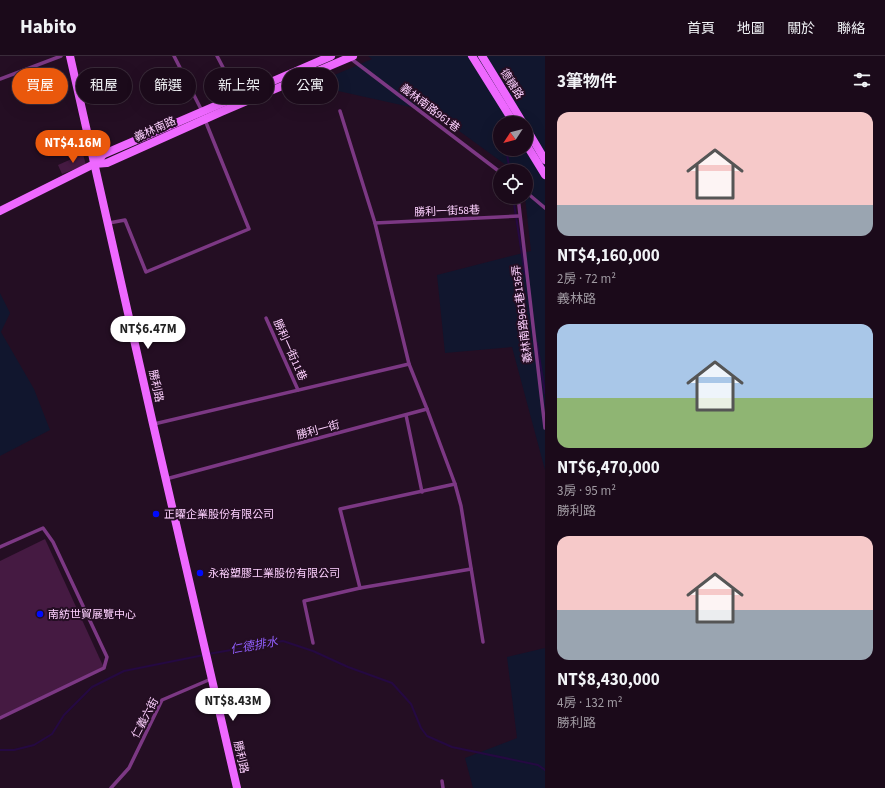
<!DOCTYPE html>
<html lang="zh-TW">
<meta charset="utf-8">
<style>
body{margin:0;font-family:"Source Sans 3","Noto Sans TC",sans-serif;background:#241323;color:#f1f3f6;height:100vh;display:flex;flex-direction:column;font-size:15px;white-space:nowrap}
*{box-sizing:border-box;margin:0}
p{font-size:13px;color:#a09aa2}
.icon{flex:none;width:22px;height:22px;fill:none;stroke:currentColor;stroke-width:2;stroke-linecap:round;stroke-linejoin:round}
.map{position:relative;flex:1;overflow:hidden}
.details{display:flex;flex-direction:column;background:#1b0a1a;width:340px}
.details>*{flex:none}
.guide{position:absolute;left:12px;top:12px;width:380px;height:36px;display:flex;gap:8px}
.needle{width:26px;rotate:234deg}
.controls{position:absolute;left:493px;top:60px;display:grid;gap:8px}
.controls a{display:grid;place-items:center;width:40px;height:40px;border-radius:50%;background:#1b0a1a;box-shadow:0 4px 16px #0002,0 0 0 1px #392b39;font-size:20px}
.price{position:absolute;translate:-50% -34px;padding:0 9px;border-radius:14px;background:#fff;color:#222;font-size:13px;line-height:26px;filter:drop-shadow(0 1px 2px #0008)}
.price::after{content:'';position:absolute;left:50%;top:24px;width:12px;height:9px;margin-left:-6px;background:inherit;clip-path:polygon(0 0,100% 0,50% 100%)}
.price.selected{background:#ea580c;color:#fff}
ul{padding:0;list-style:none}
li{display:grid;align-content:center;gap:8px;height:212px;padding:0 12px}
li span{display:grid;place-items:center;height:124px;border-radius:12px;color:#555}
li>.icon{margin-inline-start:auto}
span .icon{width:72px;height:72px;fill:#fffc;stroke-width:1}
li b{font-size:17px}
h2{display:flex;justify-content:space-between;align-items:center;height:48px;padding:0 12px;font-size:17px}
.pill{padding:0 14px;border-radius:18px;background:#1b0a1a;box-shadow:0 4px 16px #0002,0 0 0 1px #392b39;font-size:14px;line-height:36px}
.pill.selected{background:#ea580c;color:#fff}
header{display:flex;align-items:center;gap:24px;box-sizing:border-box;height:56px;padding:0 20px;background:#1b0a1a;border-bottom:1px solid #392b39}
header strong{font-size:19px}
nav{display:flex;gap:22px;margin-inline-start:auto;font-size:14px}
main{display:flex;flex:1;min-height:0}
.map>svg:first-child{display:block}
</style>
<header>
<strong>Habito</strong>
<nav><a>首頁</a><a>地圖</a><a>關於</a><a>聯絡</a></nav>
</header>
<main>
<div class="map">
<svg width="545" height="732" viewBox="0 0 545 732">
<rect width="100%" height="100%" fill="#240e23"/>
<g fill="#11162e" fill-rule="evenodd">
<path d="M368 0H545V414L512 291 445 297 437 219 531 195 525 141 526 115H514L433 56 311 29 372 3ZM500 67H526V93H500Z"/>
<polygon points="0,237 10,257 1,276 34,333 50,374 0,400"/>
<polygon points="545,592 545,732 473,732 465,702 517,682 507,601"/>
</g>
<g fill="none" stroke-linecap="round" stroke-linejoin="round">
<g stroke="#250942" stroke-width="2">
<polyline points="499,67 500,72"/>
<polyline points="506,93 510,115"/>
<polyline points="513,141 525,218"/>
<polyline points="537,287 545,337"/>
<polyline points="208,598 283,585 313,595 348,611 392,627 411,648 421,672 427,680 452,691 538,709 545,714"/>
<polyline points="0,694 14,694 34,689 52,678 64,659 92,631 124,615 204,599"/>
</g>
</g>
<g fill="#451a42">
<polygon points="83,98 86,109 62,118 58,109"/>
<polygon points="45,483 104,612 0,660 0,505"/>
</g>
<g fill="none" stroke-linecap="round" stroke-linejoin="round">
<g stroke="#7c3884" stroke-width="3.5">
<polyline points="174,0 202,55"/>
<polyline points="217,0 238,40"/>
<polyline points="350,2 500,116"/>
<polyline points="0,23 61,0"/>
<polyline points="526,136 545,152"/>
<polyline points="518,141 545,372"/>
<polyline points="109,167 125,164 146,216 249,173 205,64"/>
<polyline points="375,167 519,160"/>
<polyline points="266,262 298,334"/>
<polyline points="427,353 455,428 461,450 483,586"/>
<polyline points="406,359 422,436"/>
<polyline points="154,368 409,308"/>
<polyline points="166,423 427,353 409,308 375,167 340,55"/>
<polyline points="0,491 43,472 53,486 107,601 104,612 0,662"/>
<polyline points="360,532 340,453 455,428"/>
<polyline points="313,587 304,545 360,532 471,513"/>
<polyline points="442,725 443,732"/>
<polyline points="111,732 129,712 162,644 211,623"/>
</g>
<g stroke="#ee68ff" stroke-width="8">
<polyline points="70,0 153,368 237,732"/>
<polyline points="472,0 514,67"/>
<polyline points="482,0 523,67"/>
<polyline points="526,72 545,104"/>
<polyline points="526,88 545,119"/>
<polyline points="94,108 107,107 221,56 353,0"/>
<polyline points="0,155 94,108 104,98 331,0"/>
</g>
</g>
<g fill="#000afc" stroke="#240e23" stroke-width="1.5">
<circle cx="156" cy="458" r="4"/>
<circle cx="200" cy="517" r="4"/>
<circle cx="40" cy="558" r="4"/>
</g>
<g text-anchor="middle" dominant-baseline="central" stroke-width="4" stroke-linejoin="round" paint-order="stroke">
<g font-size="11" fill="#fed1ff" stroke="#240e23">
<text transform="translate(512 28) rotate(58)">德糖路</text>
<text transform="translate(430 52) rotate(37)">義林南路961巷</text>
<text transform="translate(155 73) rotate(-24)">義林南路</text>
<text transform="translate(447 155) rotate(-2)">勝利一街58巷</text>
<text transform="translate(522 258) rotate(-97)">義林南路961巷136弄</text>
<text transform="translate(290 294) rotate(66)">勝利一街11巷</text>
<text transform="translate(156 330) rotate(78)">勝利路</text>
<text transform="translate(318 374) rotate(-15)">勝利一街</text>
<text transform="translate(145 662) rotate(-62)">仁義六街</text>
<text transform="translate(241 701) rotate(77)">勝利路</text>
</g>
<g font-size="11" fill="#fed1ff" stroke="#240e23" text-anchor="start">
<text x="164" y="458">正曜企業股份有限公司</text>
<text x="208" y="517">永裕塑膠工業股份有限公司</text>
<text x="48" y="558">南紡世貿展覽中心</text>
</g>
<g font-size="12" font-style="italic" fill="#925fff" stroke="#240e23">
<text transform="translate(254 590) rotate(-10)">仁德排水</text>
</g>
</g>
</svg>
<div class="controls">
<a><svg class="needle" viewBox="-14 -14 28 28"><path d="M0-13l5 13h-10z" fill="#e53935"/><path d="M0 13l5-13h-10z" fill="#a09aa2"/></svg></a>
<a><svg class="icon" aria-label="locate" viewBox="0 0 24 24"><circle cx="12" cy="12" r="6"/><path d="M12 2v4M12 18v4M2 12h4M18 12h4"/></svg></a>
</div>
<b class="price selected" style="left:73px;top:108px">NT$4.16M</b>
<b class="price" style="left:148px;top:294px">NT$6.47M</b>
<b class="price" style="left:233px;top:666px">NT$8.43M</b>
<div class="guide">
<a class="pill selected">買屋</a>
<a class="pill">租屋</a>
<a class="pill">篩選</a>
<a class="pill">新上架</a>
<a class="pill">公寓</a>
</div>
</div>
<section class="details">
<h2>3筆物件<svg class="icon" aria-label="filters" viewBox="0 0 24 24"><path d="M4 7h16M4 17h16"/><circle cx="9" cy="7" r="2"/><circle cx="15" cy="17" r="2"/></svg></h2>
<ul>
<li><span style="background:linear-gradient(#f6c9c9 75%,#9aa5b1 0)"><svg class="icon" aria-label="home" viewBox="0 0 24 24"><path d="M3 11l9-7 9 7M6 9v11h12V9"/></svg></span><div><b>NT$4,160,000</b><p>2房 · 72 m²</p><p>義林路</p></div></li>
<li><span style="background:linear-gradient(#a9c7e8 60%,#8fb573 0)"><svg class="icon" aria-label="home" viewBox="0 0 24 24"><path d="M3 11l9-7 9 7M6 9v11h12V9"/></svg></span><div><b>NT$6,470,000</b><p>3房 · 95 m²</p><p>勝利路</p></div></li>
<li><span style="background:linear-gradient(#f6c9c9 60%,#9aa5b1 0)"><svg class="icon" aria-label="home" viewBox="0 0 24 24"><path d="M3 11l9-7 9 7M6 9v11h12V9"/></svg></span><div><b>NT$8,430,000</b><p>4房 · 132 m²</p><p>勝利路</p></div></li>
</ul>
</section>
</main>
